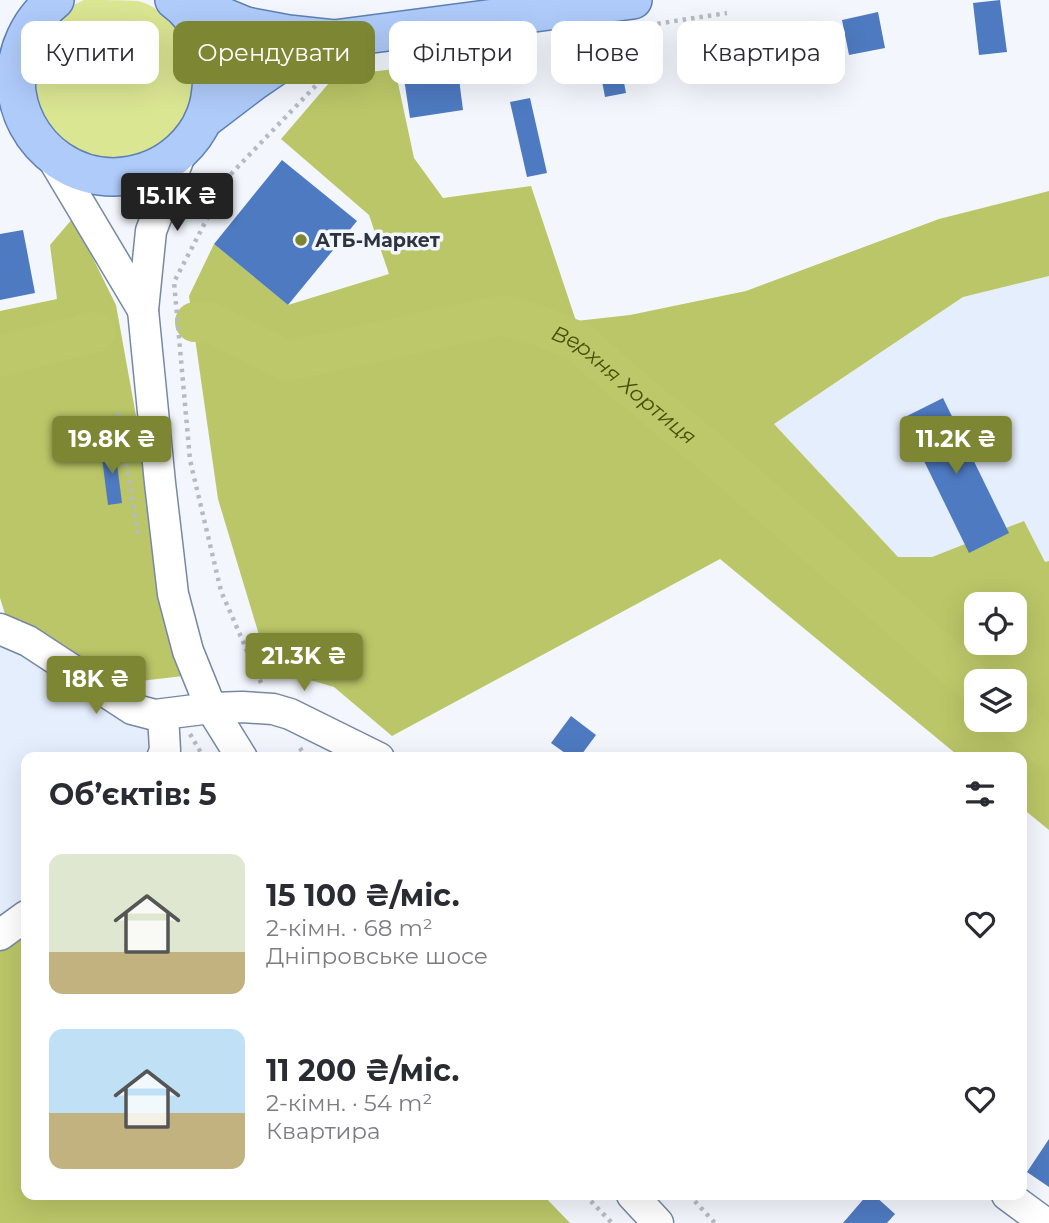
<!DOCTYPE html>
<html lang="uk">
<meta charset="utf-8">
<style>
body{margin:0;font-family:Montserrat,sans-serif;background:#f2f2f3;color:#2b2b33;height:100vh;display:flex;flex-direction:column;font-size:26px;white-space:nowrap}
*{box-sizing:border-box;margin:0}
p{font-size:23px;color:#7c7c81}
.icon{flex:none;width:38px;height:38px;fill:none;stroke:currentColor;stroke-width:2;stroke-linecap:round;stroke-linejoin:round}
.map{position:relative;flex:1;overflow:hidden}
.drawer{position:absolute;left:21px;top:752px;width:1006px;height:448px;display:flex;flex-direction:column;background:#fff;border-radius:14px;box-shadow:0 7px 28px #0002}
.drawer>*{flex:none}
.top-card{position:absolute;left:21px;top:21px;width:1008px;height:63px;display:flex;gap:14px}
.controls{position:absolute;left:964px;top:592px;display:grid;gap:14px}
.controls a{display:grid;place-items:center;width:63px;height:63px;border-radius:14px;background:#fff;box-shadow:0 7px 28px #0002;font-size:35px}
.price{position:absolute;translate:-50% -60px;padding:0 16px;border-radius:7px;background:#7d8632;color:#fff;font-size:23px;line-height:46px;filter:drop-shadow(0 2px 4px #0008)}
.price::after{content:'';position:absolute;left:50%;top:42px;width:21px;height:16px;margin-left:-10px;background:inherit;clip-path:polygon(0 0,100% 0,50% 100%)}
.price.on{background:#222;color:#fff}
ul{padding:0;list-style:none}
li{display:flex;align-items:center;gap:21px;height:175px;padding:0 28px}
li span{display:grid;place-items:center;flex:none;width:196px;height:140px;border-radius:14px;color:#555}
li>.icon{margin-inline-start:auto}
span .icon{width:84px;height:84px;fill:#fffc;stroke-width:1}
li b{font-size:30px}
h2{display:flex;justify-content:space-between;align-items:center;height:84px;padding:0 28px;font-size:30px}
.chip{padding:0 24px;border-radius:14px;background:#fff;box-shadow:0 7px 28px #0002;font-size:24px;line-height:63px}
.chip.on{background:#7d8632;color:#fff}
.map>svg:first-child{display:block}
</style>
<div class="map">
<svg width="1049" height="1223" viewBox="0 0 1049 1223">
<rect width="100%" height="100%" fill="#f3f7fd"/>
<g fill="#e5eefc">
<polygon points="1049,276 1049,561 1045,562 1024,522 932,557 898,558 774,424 963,297"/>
<polygon points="0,629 132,709 166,758 26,758 26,908 0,922"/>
</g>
<path fill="#dbe693" d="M84 0C99 0 125 0 138 1 152 4 164 14 173 24 213 67 192 137 141 158 130 162 100 160 87 160L35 116 33 48 67 8Z"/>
<g fill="#bac667" fill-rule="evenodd">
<path d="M395 69 414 158 443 198 531 186 576 321 630 315 746 291 939 219 1049 191V276L963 297 774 424 898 557H932L1024 521 1045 562 1049 561V830L1022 808V758H961L720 559 392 736 334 687 269 668 218 499 189 296 214 244 288 305 389 274 369 215 281 139 335 76ZM976 604H1015V642H976ZM976 681H1015V719H976Z"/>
<polygon points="73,218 116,305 183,676 98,686 11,633 0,598 0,311 57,299 50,245"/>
<polygon points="26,912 26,1195 543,1195 570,1223 0,1223 0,934"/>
</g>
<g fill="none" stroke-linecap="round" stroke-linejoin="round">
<g stroke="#bdc86a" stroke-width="40">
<path id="s1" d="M195 322H209L288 361 502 315 541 326 579 342 624 382 712 454 976 685"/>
<polyline points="0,356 95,332 85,333"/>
<polyline points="1015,719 1049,749"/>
</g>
</g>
<g fill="#4e7ac1">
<polygon points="1000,0 1007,52 979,55 973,3"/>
<polygon points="878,12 885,48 849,55 842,20"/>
<polygon points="818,24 825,59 794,65 787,30"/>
<polygon points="737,41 742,75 711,80 706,45"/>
<polygon points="620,61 626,93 605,97 599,65"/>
<polygon points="458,71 463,110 410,118 404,79"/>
<polygon points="530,98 547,173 527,177 510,102"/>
<polygon points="282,160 357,221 288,305 214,244"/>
<polygon points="23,230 35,293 0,300 0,234"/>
<polygon points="943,398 1009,533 969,553 903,418"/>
<polygon points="115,448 122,503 108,505 101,450"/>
<polygon points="571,716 596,735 579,758 572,758 551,743"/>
<polygon points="1049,1139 1049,1187 1027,1172"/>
<polygon points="867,1195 874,1195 895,1214 887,1223 843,1223"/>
</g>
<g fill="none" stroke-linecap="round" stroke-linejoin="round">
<g stroke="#7788a3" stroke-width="33">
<g id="minor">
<polyline points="182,150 151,231 143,310 160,483 173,594 188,651 211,708 242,758"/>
<polyline points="50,154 143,310"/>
<polyline points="0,629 28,641 132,709 155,715 211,708 242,707 273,709 290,714 379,758"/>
<polyline points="162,758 165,750 163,715"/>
<polyline points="0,935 26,916"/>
<polyline points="632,1195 658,1223"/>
<polyline points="1007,1195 1045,1223"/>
</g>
</g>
<g stroke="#5e80b6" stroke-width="40">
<g id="major">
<path d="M55 0C2 42 3 121 59 160 75 171 94 177 114 177 135 176 156 170 173 157 195 140 209 116 211 89 215 56 202 20 174 0"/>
<polyline points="183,0 246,26 288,34 334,39 633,0"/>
<polyline points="203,120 253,82 288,58 329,41"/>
</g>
</g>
<g stroke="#b6bbc2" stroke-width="4.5" stroke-dasharray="3.5 5" stroke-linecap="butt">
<polyline points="649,25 727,13"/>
<polyline points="118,413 138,534"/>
<polyline points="261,683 221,591 190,460 174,282 230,175 326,75"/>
<polyline points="190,734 204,758"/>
<polyline points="300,748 306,758"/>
<polyline points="585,1195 612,1223"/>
<polyline points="689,1195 715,1223"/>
</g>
<use href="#minor" stroke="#fff" stroke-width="30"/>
<use href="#major" stroke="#afcbfa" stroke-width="37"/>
</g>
<circle fill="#7d8632" stroke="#f3f7fd" stroke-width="2.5" cx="301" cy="240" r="7"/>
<g text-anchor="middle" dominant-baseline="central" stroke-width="7" stroke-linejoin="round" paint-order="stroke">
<g font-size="19" font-weight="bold" fill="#2d343f" stroke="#f3f7fd" text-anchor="start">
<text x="315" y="240">АТБ-Маркет</text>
</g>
<g font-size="21" font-style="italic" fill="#494f05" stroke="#f3f7fd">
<text stroke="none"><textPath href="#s1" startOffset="464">Верхня Хортиця</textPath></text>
</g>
</g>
</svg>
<div class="controls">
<a><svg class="icon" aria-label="locate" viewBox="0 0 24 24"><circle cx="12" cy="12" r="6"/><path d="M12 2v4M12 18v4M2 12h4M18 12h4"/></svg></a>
<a><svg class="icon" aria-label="layers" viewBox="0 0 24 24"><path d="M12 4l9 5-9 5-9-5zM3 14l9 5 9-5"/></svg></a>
</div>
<b class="price on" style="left:177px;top:233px">15.1K ₴</b>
<b class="price" style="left:112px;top:476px">19.8K ₴</b>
<b class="price" style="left:956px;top:476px">11.2K ₴</b>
<b class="price" style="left:304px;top:693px">21.3K ₴</b>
<b class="price" style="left:96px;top:716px">18K ₴</b>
<div class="top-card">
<a class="chip">Купити</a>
<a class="chip on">Орендувати</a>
<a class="chip">Фільтри</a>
<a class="chip">Нове</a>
<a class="chip">Квартира</a>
</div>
<section class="drawer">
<h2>Об’єктів: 5<svg class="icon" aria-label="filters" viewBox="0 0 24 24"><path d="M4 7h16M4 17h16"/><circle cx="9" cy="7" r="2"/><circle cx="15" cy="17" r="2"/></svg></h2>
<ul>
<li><span style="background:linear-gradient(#dfe7d0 70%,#c2b280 0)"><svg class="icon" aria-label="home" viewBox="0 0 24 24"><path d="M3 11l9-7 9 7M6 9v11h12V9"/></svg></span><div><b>15 100 ₴/міс.</b><p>2-кімн. · 68 m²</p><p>Дніпровське шосе</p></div><svg class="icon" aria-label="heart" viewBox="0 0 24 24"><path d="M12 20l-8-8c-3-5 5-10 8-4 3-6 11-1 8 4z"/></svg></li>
<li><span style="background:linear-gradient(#bfe0f5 60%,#c2b280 0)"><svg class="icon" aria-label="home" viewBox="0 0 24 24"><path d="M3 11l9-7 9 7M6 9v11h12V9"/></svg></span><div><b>11 200 ₴/міс.</b><p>2-кімн. · 54 m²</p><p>Квартира</p></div><svg class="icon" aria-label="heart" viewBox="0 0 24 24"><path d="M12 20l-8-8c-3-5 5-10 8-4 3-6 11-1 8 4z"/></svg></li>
</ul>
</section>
</div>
